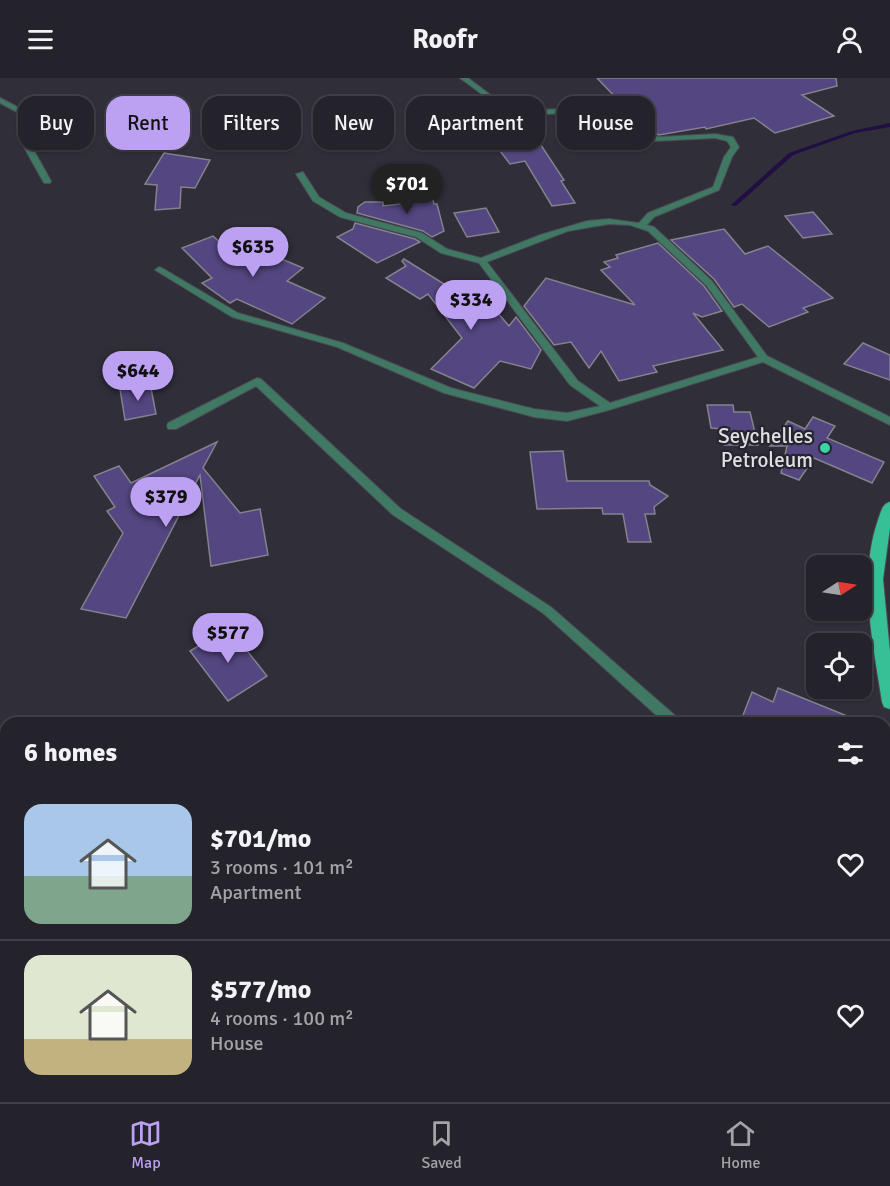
<!DOCTYPE html>
<meta charset="utf-8">
<style>
body{margin:0;font-family:Signika,sans-serif;background:#302f36;color:#f1f3f6;height:100vh;display:flex;flex-direction:column;font-size:22px;white-space:nowrap}
*{box-sizing:border-box;margin:0}
p{font-size:20px;color:#a3a4a8}
.icon{flex:none;width:33px;height:33px;fill:none;stroke:currentColor;stroke-width:2;stroke-linecap:round;stroke-linejoin:round}
.map{position:relative;flex:1;overflow:hidden}
.details{position:absolute;left:0px;top:639px;width:891px;height:386px;display:flex;flex-direction:column;background:#24222a;border-radius:18px 18px 0 0;box-shadow:0 2px 4px #0004,0 0 0 2px #413f47}
.details>*{flex:none}
.banner{position:absolute;left:18px;top:18px;width:855px;height:54px;display:flex;gap:12px}
.needle{width:39px;rotate:78deg}
.fabs{position:absolute;left:806px;top:477px;display:grid;gap:12px}
.fabs a{display:grid;place-items:center;width:66px;height:66px;border-radius:12px;background:#24222a;box-shadow:0 2px 4px #0004,0 0 0 2px #413f47;font-size:30px}
.price{position:absolute;translate:-50% -51px;padding:0 14px;border-radius:21px;background:#bca0f2;color:#111;font-size:20px;line-height:39px;filter:drop-shadow(0 2px 3px #0008)}
.price::after{content:'';position:absolute;left:50%;top:36px;width:18px;height:14px;margin-left:-9px;background:inherit;clip-path:polygon(0 0,100% 0,50% 100%)}
.price.current{background:#222;color:#fff}
ul{padding:0;list-style:none}
li{display:flex;align-items:center;gap:18px;height:150px;padding:0 24px}
li+li{border-top:2px solid #413f47}
li span{display:grid;place-items:center;flex:none;width:168px;height:120px;border-radius:18px;color:#555}
li>.icon{margin-inline-start:auto}
span .icon{width:72px;height:72px;fill:#fffc;stroke-width:1}
li b{font-size:26px}
h2{display:flex;justify-content:space-between;align-items:center;height:72px;padding:0 24px;font-size:26px}
.chip{padding:0 21px;border-radius:18px;background:#24222a;box-shadow:0 2px 4px #0004,0 0 0 2px #413f47;font-size:21px;line-height:54px}
.chip.current{background:#bca0f2;color:#111}
header{display:flex;justify-content:space-between;align-items:center;height:78px;padding:0 24px;background:#24222a;font-size:27px;font-weight:800}
.dock{display:flex;justify-content:space-around;align-items:center;height:84px;border-top:2px solid #413f47;background:#24222a;font-size:16px;color:#a3a4a8}
.dock a{display:grid;justify-items:center;gap:3px}
.dock .current{color:#bca0f2}
.map>svg:first-child{display:block}
</style>
<header><svg class="icon" aria-label="menu" viewBox="0 0 24 24"><path d="M4 6h16M4 12h16M4 18h16"/></svg>Roofr<svg class="icon" aria-label="person" viewBox="0 0 24 24"><circle cx="12" cy="8" r="4"/><path d="M4 21q1-7 8-7t8 7"/></svg></header>
<div class="map">
<svg width="890" height="1024" viewBox="0 0 890 1024">
<rect width="100%" height="100%" fill="#302e38"/>
<g fill="none" stroke-linecap="round" stroke-linejoin="round">
<polygon fill="#210e44" fill-rule="evenodd" points="890,45 890,49 855,55 793,77 736,128 731,127 789,75 852,53"/>
</g>
<g fill="#544680" stroke="#83828d" stroke-width="1.5">
<polygon points="597,0 836,0 837,8 802,17 834,38 775,55 754,40 706,51 705,49 659,57 644,49"/>
<polygon points="508,38 519,39 535,58 564,102 561,103 575,125 552,128 525,83 510,86 478,44"/>
<polygon points="164,75 210,82 195,110 181,109 180,130 155,132 157,107 145,106"/>
<polygon points="433,122 434,126 437,126 444,153 432,159 423,153 357,135 358,129 365,124 383,124 383,128"/>
<polygon points="486,130 499,154 467,159 454,135"/>
<polygon points="813,134 832,156 803,160 785,138"/>
<polygon points="355,145 415,161 420,164 377,185 337,159 353,151"/>
<polygon points="724,151 745,176 768,168 833,220 803,230 808,234 769,249 742,226 734,229 714,201 671,162"/>
<polygon points="213,158 226,170 237,162 303,190 287,203 325,220 292,246 237,221 230,225 202,205 212,200 182,170"/>
<polygon points="658,165 704,208 722,233 702,239 693,235 723,272 653,288 657,294 619,303 601,273 589,290 571,264 554,267 524,228 546,200 635,227 601,192 610,189 604,184 618,180 616,177"/>
<polygon points="404,181 479,228 482,227 490,237 498,235 509,248 516,239 541,272 531,291 500,283 474,310 431,291 462,260 428,216 420,221 386,200 406,188 402,183"/>
<polygon points="863,265 890,277 890,302 844,286"/>
<polygon points="150,305 156,336 125,342 120,311"/>
<polygon points="707,327 733,327 734,334 750,334 758,367 724,367 723,351 711,350"/>
<polygon points="813,339 835,348 827,360 884,384 872,405 814,380 799,402 781,395 787,368 770,368 788,343 805,351"/>
<polygon points="217,364 203,390 240,435 260,431 268,477 211,488 200,397 126,540 81,531 123,455 107,433 115,429 94,398 119,388 131,405"/>
<polygon points="563,373 567,403 649,403 650,407 668,418 654,429 655,436 645,436 651,464 628,464 623,436 603,436 602,430 537,431 530,374"/>
<polygon points="229,550 267,598 228,623 190,573"/>
<polygon points="778,610 862,644 862,645 740,645 752,614 773,624"/>
</g>
<g fill="none" stroke-linecap="round" stroke-linejoin="round">
<g stroke="#4c4a54" stroke-width="2">
<g id="service">
<polygon points="0,20 45,43 28,62 51,103 50,105 44,105 20,62 36,44 0,25"/>
<polygon points="885,903 890,905 890,922 885,920"/>
</g>
</g>
<g stroke="#4c4a54" stroke-width="2">
<g id="minor">
<path d="M460 0H468L512 33 607 29 617 30 626 43 659 59 715 56 733 59 739 69 732 79 719 112 654 139 647 147 654 149 712 203 767 278 890 339V347L763 284 609 332 567 343 534 339 444 315 337 269 232 239 155 192 159 189 162 190 238 235 343 265 451 310 534 331 567 335 600 328 570 307 479 185 441 175 416 159 340 139 313 123 296 96 303 94 319 119 346 135 422 155 447 171 481 180 540 157 587 143 609 141 639 145 648 135 713 109 724 79 731 69 727 63 715 60 655 63 620 47 612 34 510 37ZM609 146 630 147 648 153 706 207 758 279 610 325 578 303 487 184 568 153Z"/>
<polygon points="257,300 261,301 401,431 551,529 679,641 681,645 665,645 543,535 393,437 256,308 176,351 168,351 167,348 168,345"/>
<polygon points="885,802 890,804 890,819 885,817"/>
<polygon points="556,1018 573,1018 574,1024 558,1024"/>
</g>
</g>
<g stroke="#4c4a54" stroke-width="2">
<path id="primary" d="M890 424V450L883 501 890 574V631L884 629 882 624C873 565 858 500 878 442 881 434 882 426 890 424Z"/>
</g>
<use href="#service" fill="#3f7863" fill-rule="evenodd"/>
<use href="#minor" fill="#3f7863" fill-rule="evenodd"/>
<use href="#primary" fill="#37bf95" fill-rule="evenodd"/>
</g>
<circle fill="#3ad4a5" stroke="#26252d" stroke-width="2" cx="825" cy="370" r="6"/>
<g text-anchor="middle" dominant-baseline="central" stroke-width="4.5" stroke-linejoin="round" paint-order="stroke">
<g font-size="21" fill="#dfdee4" stroke="#26252d" text-anchor="end">
<text x="813" y="358">Seychelles<tspan x="813" dy="24">Petroleum</tspan></text>
</g>
</g>
</svg>
<div class="fabs">
<a><svg class="needle" viewBox="-14 -14 28 28"><path d="M0-13l5 13h-10z" fill="#e53935"/><path d="M0 13l5-13h-10z" fill="#a3a4a8"/></svg></a>
<a><svg class="icon" aria-label="locate" viewBox="0 0 24 24"><circle cx="12" cy="12" r="6"/><path d="M12 2v4M12 18v4M2 12h4M18 12h4"/></svg></a>
</div>
<b class="price current" style="left:407px;top:137px">$701</b>
<b class="price" style="left:253px;top:200px">$635</b>
<b class="price" style="left:471px;top:253px">$334</b>
<b class="price" style="left:138px;top:324px">$644</b>
<b class="price" style="left:166px;top:450px">$379</b>
<b class="price" style="left:228px;top:586px">$577</b>
<div class="banner">
<a class="chip">Buy</a>
<a class="chip current">Rent</a>
<a class="chip">Filters</a>
<a class="chip">New</a>
<a class="chip">Apartment</a>
<a class="chip">House</a>
</div>
<section class="details">
<h2>6 homes<svg class="icon" aria-label="filters" viewBox="0 0 24 24"><path d="M4 7h16M4 17h16"/><circle cx="9" cy="7" r="2"/><circle cx="15" cy="17" r="2"/></svg></h2>
<ul>
<li><span style="background:linear-gradient(#a9c7e8 60%,#7fa58c 0)"><svg class="icon" aria-label="home" viewBox="0 0 24 24"><path d="M3 11l9-7 9 7M6 9v11h12V9"/></svg></span><div><b>$701/mo</b><p>3 rooms · 101 m²</p><p>Apartment</p></div><svg class="icon" aria-label="heart" viewBox="0 0 24 24"><path d="M12 20l-8-8c-3-5 5-10 8-4 3-6 11-1 8 4z"/></svg></li>
<li><span style="background:linear-gradient(#dfe7d0 70%,#c2b280 0)"><svg class="icon" aria-label="home" viewBox="0 0 24 24"><path d="M3 11l9-7 9 7M6 9v11h12V9"/></svg></span><div><b>$577/mo</b><p>4 rooms · 100 m²</p><p>House</p></div><svg class="icon" aria-label="heart" viewBox="0 0 24 24"><path d="M12 20l-8-8c-3-5 5-10 8-4 3-6 11-1 8 4z"/></svg></li>
</ul>
</section>
</div>
<nav class="dock">
<a class="current"><svg class="icon" aria-label="map" viewBox="0 0 24 24"><path d="M3 6l6-2 6 2 6-2v14l-6 2-6-2-6 2zM9 4v14M15 6v14"/></svg>Map</a>
<a><svg class="icon" aria-label="saved" viewBox="0 0 24 24"><path d="M7 4h10v16l-5-4-5 4z"/></svg>Saved</a>
<a><svg class="icon" aria-label="home" viewBox="0 0 24 24"><path d="M3 11l9-7 9 7M6 9v11h12V9"/></svg>Home</a>
</nav>
